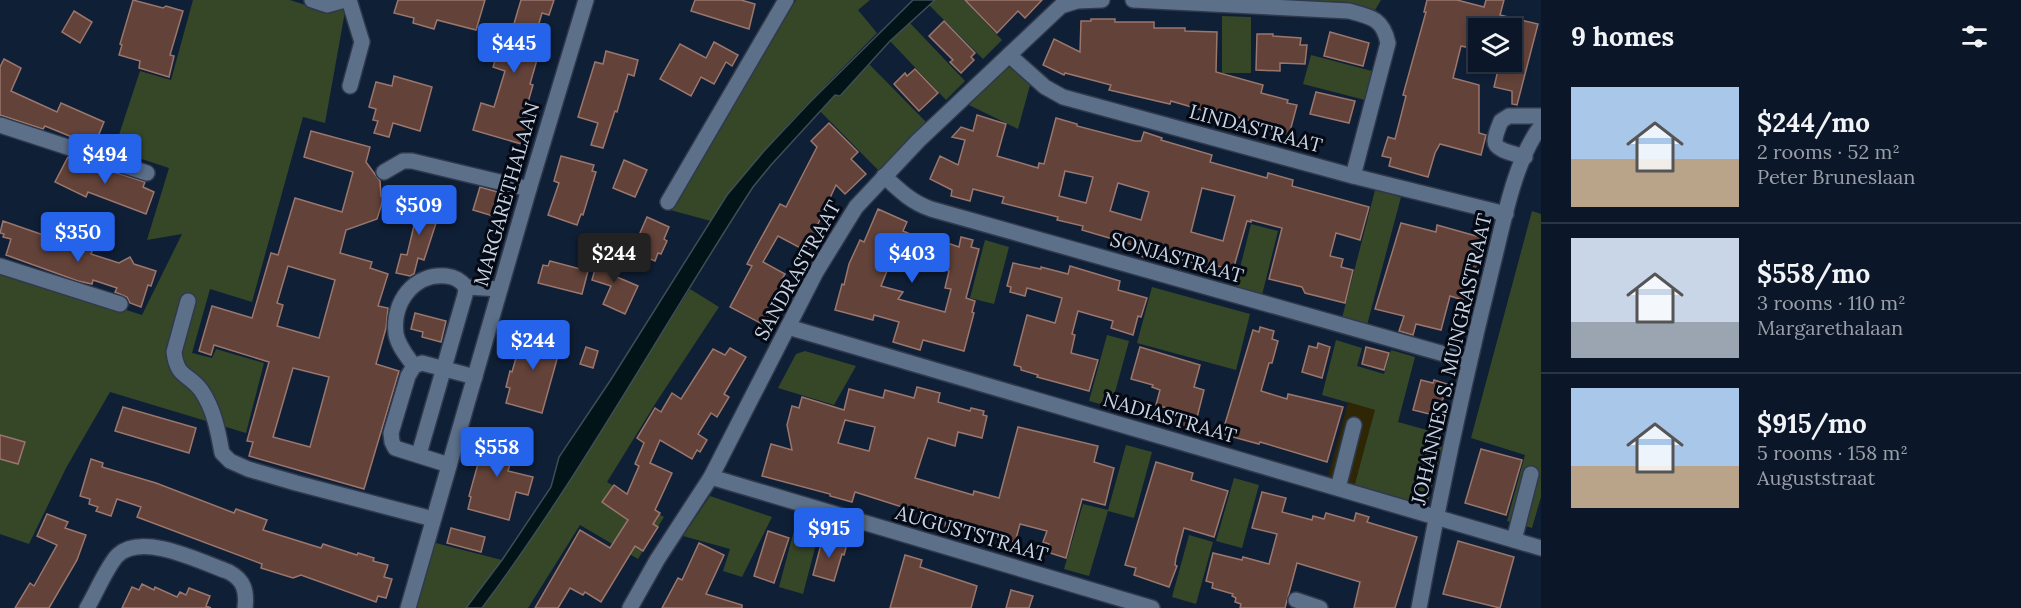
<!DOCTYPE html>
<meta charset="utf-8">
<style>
body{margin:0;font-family:Lora,serif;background:#142030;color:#f1f3f6;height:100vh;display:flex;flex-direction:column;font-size:22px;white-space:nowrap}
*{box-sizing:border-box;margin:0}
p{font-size:20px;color:#9a9fa8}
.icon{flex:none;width:33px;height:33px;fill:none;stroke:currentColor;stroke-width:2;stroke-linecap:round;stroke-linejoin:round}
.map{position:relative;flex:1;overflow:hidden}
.panel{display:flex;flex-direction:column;background:#0b1728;width:480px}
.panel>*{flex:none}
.tools{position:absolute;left:1468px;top:18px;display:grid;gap:12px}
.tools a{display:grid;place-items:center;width:54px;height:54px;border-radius:0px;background:#0b1728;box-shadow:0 3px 9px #0003,0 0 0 2px #2b3645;font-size:30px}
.price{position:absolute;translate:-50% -51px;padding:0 14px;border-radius:6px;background:#2563eb;color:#fff;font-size:20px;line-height:39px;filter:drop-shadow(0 2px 3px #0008)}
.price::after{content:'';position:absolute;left:50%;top:36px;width:18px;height:14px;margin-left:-9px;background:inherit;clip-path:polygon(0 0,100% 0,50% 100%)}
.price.selected{background:#222;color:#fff}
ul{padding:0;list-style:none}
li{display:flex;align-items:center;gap:18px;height:150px;padding:0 30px}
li+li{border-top:2px solid #2b3645}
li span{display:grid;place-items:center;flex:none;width:168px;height:120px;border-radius:0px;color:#555}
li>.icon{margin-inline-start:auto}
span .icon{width:72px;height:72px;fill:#fffc;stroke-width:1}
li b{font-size:26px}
h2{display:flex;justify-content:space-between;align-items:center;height:72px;padding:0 30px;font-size:26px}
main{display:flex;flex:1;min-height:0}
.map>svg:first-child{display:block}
</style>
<main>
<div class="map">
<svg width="1541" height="608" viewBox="0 0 1541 608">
<rect width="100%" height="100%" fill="#0f1f35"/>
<g fill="#364728">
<polygon points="193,0 290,0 327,12 346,6 325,123 303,117 252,302 210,289 192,353 212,358 216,349 264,363 246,433 110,392 66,468 29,544 0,534 0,270 142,315 182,234 147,240 169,168 114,150 140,71 171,80"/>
<path d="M796 0H870L858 10 877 33C819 93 756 151 711 221L670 210Z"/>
<polygon points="935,0 964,0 1002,40 983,59 929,5"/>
<polygon points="1228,0 1381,0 1375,10 1349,2"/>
<polygon points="1222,16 1251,17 1251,73 1222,73"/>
<polygon points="910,23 965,81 946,100 890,41"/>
<polygon points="1311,55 1372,71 1365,100 1303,84"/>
<polygon points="869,64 927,123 880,172 820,111 835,95 840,96"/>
<polygon points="1013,66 1032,78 1018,129 969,105 1003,70"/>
<polygon points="1375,190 1401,197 1367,325 1342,318"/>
<polygon points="1532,211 1541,214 1541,497 1532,528 1507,521 1525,455 1471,438"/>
<polygon points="1251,224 1278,231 1262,295 1235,288"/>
<polygon points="985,240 1009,247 994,304 970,298"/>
<polygon points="1152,287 1250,314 1236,370 1137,343"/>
<path d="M690 289 719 307 657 401 607 482 664 517 638 559 580 525 528 608H482C558 506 622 396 690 289Z"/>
<polygon points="1107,335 1129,341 1111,407 1089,401"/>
<polygon points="1336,340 1362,348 1357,366 1384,374 1391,350 1415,357 1398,422 1445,435 1429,499 1426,504 1422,506 1354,487 1374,410 1322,395"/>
<polygon points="805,351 856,366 834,405 778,388 796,354"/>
<polygon points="1126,445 1152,452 1134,518 1108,511 1089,576 1064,569 1083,504 1108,510"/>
<polygon points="1234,478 1259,485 1242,548 1216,541"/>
<polygon points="710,496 772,517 742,577 723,571 730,549 683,536"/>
<polygon points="796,523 820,529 803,594 779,587"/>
<polygon points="1189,535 1213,542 1196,604 1172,597"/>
<polygon points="432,542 502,560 466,608 413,608"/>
</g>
<polygon fill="#2e2604" points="1348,402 1375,410 1354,487 1327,480"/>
<path fill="#031419" stroke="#3f4e56" stroke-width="1.5" d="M913 0H935L890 41 840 96 835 95 771 165 753 187C662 327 582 474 482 608H466L502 560 551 487 559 457 610 381 727 195 764 151 810 102Z"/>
<g fill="#624239" stroke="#9a766d" stroke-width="1.5" fill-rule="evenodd">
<polygon points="133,0 163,8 166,6 183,11 170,55 174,56 169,77 139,68 140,61 119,55 122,45 120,44"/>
<polygon points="398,0 485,0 476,30 437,20 434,29 413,23 414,18 394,13"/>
<polygon points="521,0 554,0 549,15 542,13 534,40 542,42 530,84 533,85 524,116 533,119 525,145 473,130 481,103 494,107 505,71 493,67 497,55 486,51 492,30 504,34 507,25 513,27"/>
<polygon points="695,0 741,0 755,4 749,29 691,11"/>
<polygon points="965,0 1042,0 1025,18 1018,11 997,33"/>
<polygon points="1427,0 1457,0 1484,7 1486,0 1504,0 1500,15 1538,24 1517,105 1512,104 1512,91 1494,87 1499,66 1512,69 1512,28 1479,28 1479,50 1461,46 1453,78 1479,85 1479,133 1486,135 1481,155 1440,144 1435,153 1428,177 1389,166 1391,158 1382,156 1388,137 1395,139 1406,96 1403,95 1426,12 1424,12"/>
<polygon points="74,11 92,22 80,43 62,32"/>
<polygon points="1091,19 1115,19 1115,22 1154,22 1154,28 1185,28 1185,31 1217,32 1216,72 1263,85 1261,93 1288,100 1287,103 1297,105 1289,135 1268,129 1268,126 1203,107 1202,110 1171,101 1170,104 1109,90 1111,85 1065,73 1064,75 1043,65 1054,39 1080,52 1081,21 1091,21"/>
<polygon points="944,21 975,53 971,57 974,60 961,73 950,62 953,60 929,36"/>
<polygon points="1330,32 1369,43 1363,66 1324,56"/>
<polygon points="1257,34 1273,34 1273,36 1301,38 1300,45 1307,45 1305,64 1280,63 1280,71 1256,70"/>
<polygon points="714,42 738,55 732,66 726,62 714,84 701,77 691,96 660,79 680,44 706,58"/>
<polygon points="606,51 638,60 634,76 628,74 617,112 615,111 603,148 591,145 598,123 578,117 595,62 603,64"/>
<polygon points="4,59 21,68 11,91 57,112 61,103 104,122 94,146 45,126 43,129 0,115 0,67"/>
<polygon points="915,69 938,93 919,111 894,84 905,73 907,76"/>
<polygon points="394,76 432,87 420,131 393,123 389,137 374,133 378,121 373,120 376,109 369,107 376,82 392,86"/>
<polygon points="1316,92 1355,101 1349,123 1310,114"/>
<path d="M977 115 1006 124 997 156 1038 168 1039 163 1044 164 1056 118 1077 124V126L1135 141H1141L1144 132 1162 138 1161 140 1212 155 1210 162 1267 178 1268 173 1293 180 1292 186 1369 207 1360 240 1336 233 1330 256 1343 259 1341 267 1353 270 1345 303 1305 293 1302 287 1269 279 1282 228 1251 220V222L1247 221 1233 270 1210 264 1209 267 1180 259 1179 264 1150 256 1149 259 1138 255 1140 247 1082 230 1083 226 1057 220 1058 217 1002 203 1004 197 973 189 970 201 951 196 952 190 930 179 940 156 958 165 965 140 952 137 961 127 973 131ZM1065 171 1093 177 1086 203 1059 196ZM1118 183 1149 192 1141 220 1110 211ZM1202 188 1235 196 1223 241 1191 232Z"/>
<polygon points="829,123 858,152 851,159 866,174 845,194 836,185 818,224 821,226 808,252 778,236 763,262 785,274 782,279 787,281 764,325 730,307 752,266 747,264 755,249 780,204 786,207 817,147 811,141"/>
<path d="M311 131 370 147 366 162 380 181 381 196 384 197 377 219 346 230 340 253 372 262 370 268 388 274 378 306 388 308 386 328 376 364 399 371 364 489 249 456 253 442 247 441 269 362 214 345 211 355 199 351 212 306 252 318 271 253 278 255 295 198 342 212 353 172 304 157ZM288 266 335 280 319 338 277 326 283 305 277 303ZM293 368 329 377 310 447 273 437Z"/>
<polygon points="561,156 594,165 592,171 596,172 583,215 581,214 577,225 548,215 559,183 554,181"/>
<polygon points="68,157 145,182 143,187 154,192 146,214 88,192 86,197 55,182"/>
<polygon points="624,160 647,170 635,197 613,188"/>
<polygon points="480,187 501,193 500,195 502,196 496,215 493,214 493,216 473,210"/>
<polygon points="422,192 436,196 431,215 438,217 424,260 418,258 414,274 410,276 396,273 401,254 407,255"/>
<path d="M878 209 907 222 903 231 931 243 933 238 959 247 961 237 973 240 971 247 979 249 966 298 975 301 972 312 974 313 964 351 923 340 920 350 893 342 899 322 874 315 873 320 835 310 842 284 844 285 849 264 860 240 864 242ZM893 256 915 266 918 260 949 271 945 288 951 289 945 312 898 299 903 292 881 286Z"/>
<polygon points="647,217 669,227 664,239 667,241 661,254 658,253 655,261 632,251"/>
<polygon points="3,221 75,246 75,243 93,249 91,254 119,263 130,257 134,264 156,271 151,286 148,285 141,307 130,303 127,297 115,292 117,288 93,280 92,284 78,281 6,255 11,239 3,237 4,234 0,233"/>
<polygon points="1401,223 1436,232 1437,225 1487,239 1479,268 1472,267 1463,300 1450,296 1441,330 1416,324 1413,335 1399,331 1404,316 1375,309"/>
<polygon points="600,251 615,255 610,274 638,286 625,314 603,304 611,286 592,280"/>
<polygon points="550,261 588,271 582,294 538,283 543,265 548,266"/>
<polygon points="1013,263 1041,269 1041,267 1068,274 1070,266 1120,281 1118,290 1147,298 1141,317 1138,316 1133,335 1111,328 1113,321 1078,311 1072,334 1075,335 1071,353 1098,360 1089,391 1037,377 1038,375 1021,370 1021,367 1014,365 1027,315 1055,323 1062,298 1027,288 1025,296 1010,292 1011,287 1007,286"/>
<polygon points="415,313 446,321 441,342 422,337 423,332 411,329"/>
<polygon points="1260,327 1274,331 1272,339 1278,341 1272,363 1269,363 1261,391 1287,399 1288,394 1343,407 1327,462 1260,442 1259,444 1222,434 1253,330 1259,332"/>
<polygon points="524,330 562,341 542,413 506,403 510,388 506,387 510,371 512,372"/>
<polygon points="1318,343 1330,347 1322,378 1302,372 1309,346 1317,348"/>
<polygon points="586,347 598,351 593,368 580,364"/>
<polygon points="1140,347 1200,365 1194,387 1204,390 1194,429 1170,423 1174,410 1156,405 1160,390 1152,387 1153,385 1131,379"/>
<polygon points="1366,347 1389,353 1384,370 1362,364"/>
<polygon points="730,348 746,357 724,394 729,397 717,417 711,413 698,434 707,440 700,452 697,450 692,459 660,440 650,463 672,473 655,510 660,513 653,524 658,527 643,551 635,546 601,602 585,592 583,595 570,588 558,608 535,608 580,530 610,548 628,520 602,502 614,485 627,494 639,466 635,464 644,443 637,438 655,408 661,412 672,393 681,399 713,349 725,355"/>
<polygon points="1421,380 1433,383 1434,380 1447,384 1438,416 1413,410"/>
<path d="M917 387 940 393 938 402 970 411 971 408 984 411 983 415 987 416 982 438 958 432 955 446 928 438 915 478 973 495 974 491 999 498 1018 427 1098 446 1094 462 1114 468 1105 505 1082 499 1066 558 1047 552 1049 544 1043 542 1047 531 1020 524 1015 542 962 526 960 530 945 526 946 521 855 492 852 502 830 496V494L762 476 771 444 792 450 787 425 792 406 799 408 802 397 844 410 849 389 883 398 885 390 914 398ZM845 420 875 427 869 451 838 443Z"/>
<polygon points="123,407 196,428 189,453 115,431"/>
<polygon points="488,428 504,433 503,436 517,439 508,471 533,477 528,495 516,492 509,520 468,509 471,497 469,496"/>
<polygon points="0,435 25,442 18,464 0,459"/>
<polygon points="1481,449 1522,460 1506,515 1465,503"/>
<polygon points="91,459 103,463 102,467 156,483 234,513 236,509 267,520 263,530 321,548 323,544 357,555 358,553 374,558 373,561 388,565 384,577 392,579 386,598 378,596 376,602 301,575 293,578 261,568 262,564 137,517 141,507 117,499 111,516 96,511 98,507 89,504 90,499 80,496"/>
<polygon points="1156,462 1193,473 1191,480 1228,491 1214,537 1184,528 1176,558 1175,565 1177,566 1169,587 1134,575 1136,568 1125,565"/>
<polygon points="1262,492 1286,498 1282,512 1312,520 1313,516 1324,519 1326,513 1354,521 1356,513 1369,517 1367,522 1417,537 1395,608 1354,608 1360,582 1297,563 1285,608 1240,608 1241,604 1235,602 1236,598 1232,596 1233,594 1212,588 1213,583 1206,581 1213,553 1242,560 1243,557 1269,564 1277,534 1252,528"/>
<polygon points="47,514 68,522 65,528 86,535 77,560 49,608 15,608 30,583 34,586 57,545 37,536"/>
<polygon points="451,528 485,537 481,552 447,543"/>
<polygon points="768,531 789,538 774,583 754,576"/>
<polygon points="823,537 847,544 844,555 842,554 834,581 813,575"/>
<polygon points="1458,541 1514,557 1500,608 1443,594"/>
<polygon points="699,543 724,555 706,594 742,605 742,608 662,608 678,578 682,580"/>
<polygon points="905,555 922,560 920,567 977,586 971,608 890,608"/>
<polygon points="142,584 154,590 155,587 177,597 180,592 186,595 189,588 210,596 206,606 211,608 122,608 132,587 139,590"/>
<polygon points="1011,590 1033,596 1029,608 1006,608"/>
</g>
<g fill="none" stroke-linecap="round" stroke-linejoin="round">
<g stroke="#30394c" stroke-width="18">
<g id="minor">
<polyline points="312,0 327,5 345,0"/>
<polyline points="349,0 362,42 350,86"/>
<path d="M1133 0 1349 11C1372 17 1383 19 1388 43L1353 176"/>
<polyline points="1009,55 1045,87 1063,97 1353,176 1506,214"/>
<polyline points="0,125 147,173"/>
<path d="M1525 157C1517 154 1495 151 1495 141 1495 135 1499 126 1501 121L1509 116H1541"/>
<polyline points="384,172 403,161 412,161 529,189"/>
<path d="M884 176C899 190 911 202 931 209L1469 361"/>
<polyline points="668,202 786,0"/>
<polyline points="0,266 120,304"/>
<polyline points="466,287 500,289"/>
<path d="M188 301 174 352C177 378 188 373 201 390 214 409 218 431 222 453L230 461 248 469 296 483 433 519"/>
<polyline points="788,327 1541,548"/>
<path d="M414 366C407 356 398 346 396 334 392 302 414 273 446 276 455 277 460 280 466 287L465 295 419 454"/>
<polyline points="449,465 395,448 392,442 391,433 408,376 414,366 422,363 475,377"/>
<polyline points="711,477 1152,608"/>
<polyline points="1338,488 1354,425"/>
<polyline points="1514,540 1531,474"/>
<polyline points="1296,600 1320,608"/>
<path d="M87 608C95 595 108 564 118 555 143 532 201 562 229 572 244 580 247 591 245 608"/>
<polyline points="408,608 529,189 586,0"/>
<polyline points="630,608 657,560 711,477 816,272 856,207 918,141 1061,6 1077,1 1102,0"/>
<path d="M1419 608C1440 494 1464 381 1492 268 1503 225 1514 161 1541 126"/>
</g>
</g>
<use href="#minor" stroke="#5c708a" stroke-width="15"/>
</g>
<g text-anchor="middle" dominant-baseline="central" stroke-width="6" stroke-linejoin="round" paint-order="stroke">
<g font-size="20" fill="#cad5e4" stroke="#040913">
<text transform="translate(1256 128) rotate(15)">LINDASTRAAT</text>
<text transform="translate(506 194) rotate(-74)">MARGARETHALAAN</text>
<text transform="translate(1177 257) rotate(16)">SONJASTRAAT</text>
<text transform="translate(797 270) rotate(-61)">SANDRASTRAAT</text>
<text transform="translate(1451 359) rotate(-77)">JOHANNES S. MUNGRASTRAAT</text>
<text transform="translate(1170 417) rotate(16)">NADIASTRAAT</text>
<text transform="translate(972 533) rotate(16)">AUGUSTSTRAAT</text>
</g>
</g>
</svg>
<div class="tools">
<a><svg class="icon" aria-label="layers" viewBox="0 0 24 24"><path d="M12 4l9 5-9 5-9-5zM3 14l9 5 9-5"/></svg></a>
</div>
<b class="price" style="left:514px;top:74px">$445</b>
<b class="price" style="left:105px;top:185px">$494</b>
<b class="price" style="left:419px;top:236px">$509</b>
<b class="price" style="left:78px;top:263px">$350</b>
<b class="price selected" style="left:614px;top:284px">$244</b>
<b class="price" style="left:912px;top:284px">$403</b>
<b class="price" style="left:533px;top:371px">$244</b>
<b class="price" style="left:497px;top:478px">$558</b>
<b class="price" style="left:829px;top:559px">$915</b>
</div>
<section class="panel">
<h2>9 homes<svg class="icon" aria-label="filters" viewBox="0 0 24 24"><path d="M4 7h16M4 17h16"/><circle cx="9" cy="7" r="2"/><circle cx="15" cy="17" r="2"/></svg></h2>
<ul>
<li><span style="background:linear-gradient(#a9c7e8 60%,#b9a48a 0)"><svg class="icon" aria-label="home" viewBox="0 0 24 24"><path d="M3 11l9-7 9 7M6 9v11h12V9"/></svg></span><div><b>$244/mo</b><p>2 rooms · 52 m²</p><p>Peter Bruneslaan</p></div></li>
<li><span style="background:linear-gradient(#c9d6e8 70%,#9aa5b1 0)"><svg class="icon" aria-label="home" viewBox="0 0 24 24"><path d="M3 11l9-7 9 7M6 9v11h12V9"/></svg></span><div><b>$558/mo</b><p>3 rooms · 110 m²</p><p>Margarethalaan</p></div></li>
<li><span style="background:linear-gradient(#a9c7e8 65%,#b9a48a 0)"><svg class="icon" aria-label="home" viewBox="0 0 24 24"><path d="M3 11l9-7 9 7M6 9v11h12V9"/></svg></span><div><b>$915/mo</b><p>5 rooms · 158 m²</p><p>Auguststraat</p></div></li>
</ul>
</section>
</main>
